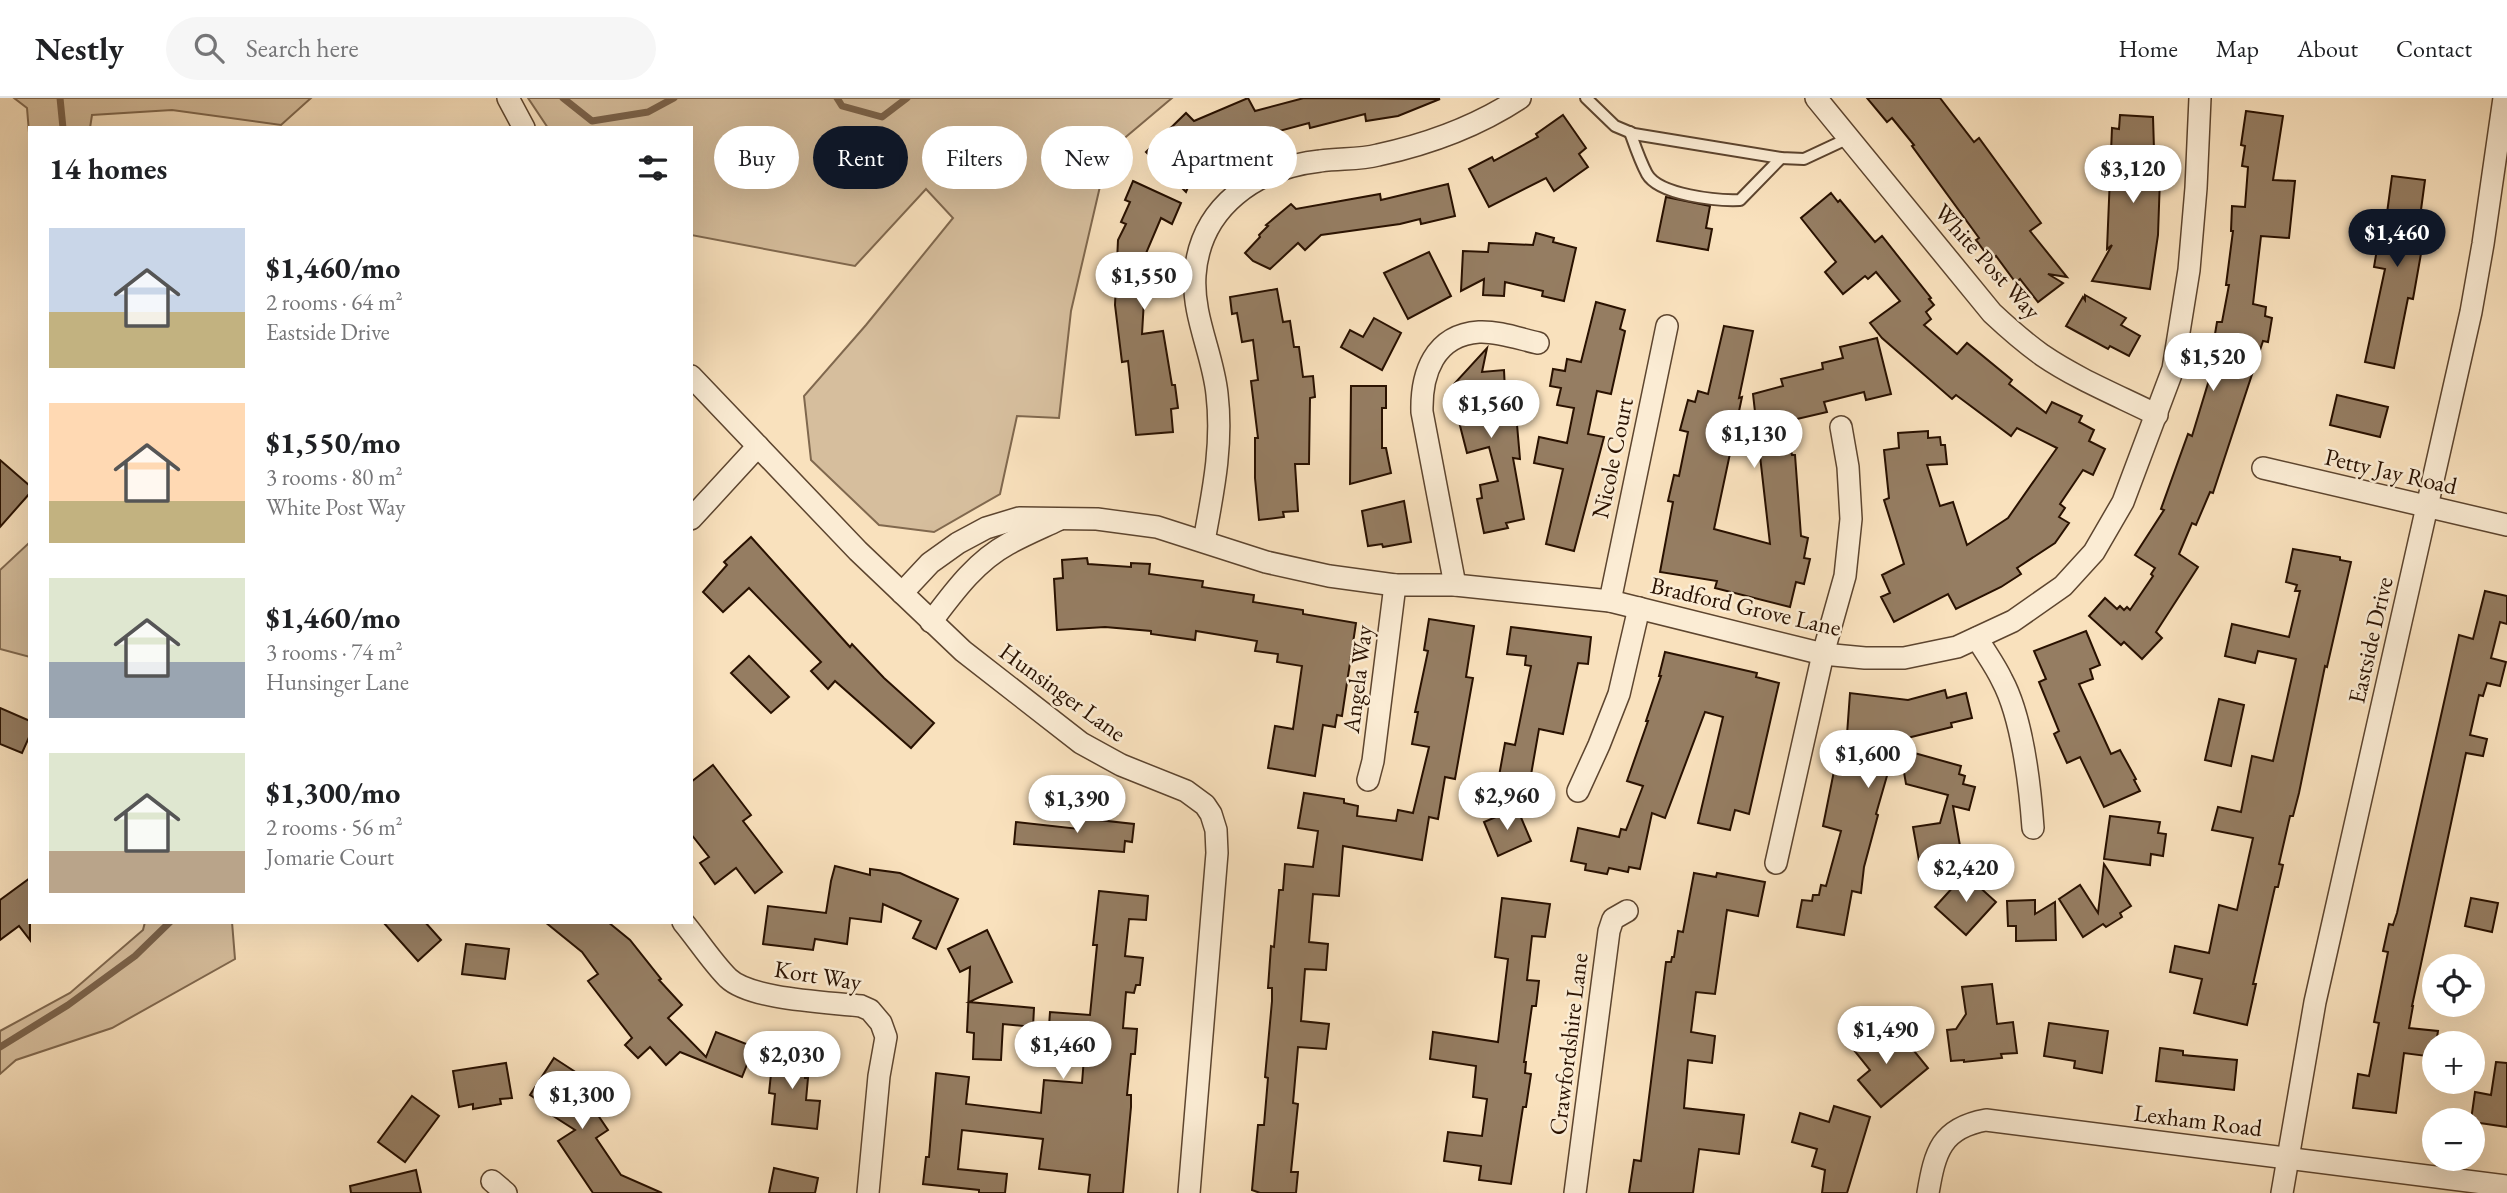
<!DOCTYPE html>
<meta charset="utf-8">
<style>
body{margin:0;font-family:"EB Garamond",serif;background:#f6f6f6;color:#202124;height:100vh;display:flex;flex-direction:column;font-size:26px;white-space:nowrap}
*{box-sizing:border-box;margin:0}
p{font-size:23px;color:#757577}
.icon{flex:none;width:38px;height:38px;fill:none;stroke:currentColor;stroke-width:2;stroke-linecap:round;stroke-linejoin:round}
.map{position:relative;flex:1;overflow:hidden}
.panel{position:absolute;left:28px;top:28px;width:665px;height:798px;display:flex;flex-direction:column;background:#fff;border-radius:0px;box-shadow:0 7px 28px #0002}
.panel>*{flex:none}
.hud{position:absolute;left:714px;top:28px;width:665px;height:63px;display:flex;gap:14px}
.controls{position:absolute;left:2422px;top:856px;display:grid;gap:14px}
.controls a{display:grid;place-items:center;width:63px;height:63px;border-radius:50%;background:#fff;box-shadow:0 7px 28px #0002;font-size:35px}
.price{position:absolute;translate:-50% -60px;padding:0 16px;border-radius:24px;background:#fff;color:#222;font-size:23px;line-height:46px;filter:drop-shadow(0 2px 4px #0008)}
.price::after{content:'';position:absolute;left:50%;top:42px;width:21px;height:16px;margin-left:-10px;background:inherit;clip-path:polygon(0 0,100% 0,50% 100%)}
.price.selected{background:#111827;color:#fff}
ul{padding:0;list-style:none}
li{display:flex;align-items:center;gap:21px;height:175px;padding:0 21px}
li span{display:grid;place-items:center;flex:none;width:196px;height:140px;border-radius:0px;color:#555}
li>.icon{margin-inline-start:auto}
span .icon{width:84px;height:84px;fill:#fffc;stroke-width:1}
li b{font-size:30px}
h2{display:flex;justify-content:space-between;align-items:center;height:84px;padding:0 21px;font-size:30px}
.tag{padding:0 24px;border-radius:32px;background:#fff;box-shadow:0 7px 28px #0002;font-size:24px;line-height:63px}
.tag.selected{background:#111827;color:#fff}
header{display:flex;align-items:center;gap:42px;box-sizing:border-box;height:98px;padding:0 35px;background:#fff;border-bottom:2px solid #e0e0e0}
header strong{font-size:33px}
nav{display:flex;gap:38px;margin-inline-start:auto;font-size:24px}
.search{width:490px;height:63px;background:#f6f6f6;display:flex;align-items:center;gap:18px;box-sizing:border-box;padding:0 24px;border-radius:38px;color:#757577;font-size:26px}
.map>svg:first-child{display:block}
</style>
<header>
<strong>Nestly</strong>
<div class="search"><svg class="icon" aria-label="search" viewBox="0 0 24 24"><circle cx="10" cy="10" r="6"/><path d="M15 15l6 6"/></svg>Search here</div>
<nav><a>Home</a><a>Map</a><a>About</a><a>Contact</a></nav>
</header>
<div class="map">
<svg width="2507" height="1095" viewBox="0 0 2507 1095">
<rect width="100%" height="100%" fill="#f9e1bd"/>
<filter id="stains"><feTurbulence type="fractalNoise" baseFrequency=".00286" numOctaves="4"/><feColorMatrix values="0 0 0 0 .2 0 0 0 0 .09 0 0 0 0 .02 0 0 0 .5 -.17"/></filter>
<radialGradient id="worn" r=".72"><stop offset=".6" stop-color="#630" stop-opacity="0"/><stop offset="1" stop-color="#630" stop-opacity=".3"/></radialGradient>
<g fill="#d6be9d" stroke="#80684e" stroke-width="2">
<polygon points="14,0 311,0 281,27 172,12 92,17 90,30 30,30 30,47 27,10"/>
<polygon points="528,0 1172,0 1108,54 1071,213 1059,320 1017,318 1000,396 934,434 879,427 811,362 804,298 866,227 953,120 926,91 855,168 691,137 691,30 548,30"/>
<polygon points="30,444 30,559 0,551 0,472"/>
<polygon points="145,824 232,824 235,861 112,930 16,962 0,976 0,933 70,895 143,832"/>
</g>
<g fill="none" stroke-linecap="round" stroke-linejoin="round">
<g stroke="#7b634b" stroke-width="7">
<polyline points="60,0 63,30"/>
<polyline points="563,0 592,23 648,14 674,0"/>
<polyline points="837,0 842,8 882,19 907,0"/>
<polyline points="0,949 68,907 135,858 170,824"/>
</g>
</g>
<g fill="#957d62" stroke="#291100" stroke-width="2">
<polygon points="1248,0 1255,13 1304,0 1440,1 1398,18 1366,23 1365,16 1310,30 1309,25 1242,43 1243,46 1230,51 1201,81 1194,75 1186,94 1146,54 1186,15 1194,23"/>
<polygon points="1867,0 1940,0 1974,44 1979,40 2041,125 2030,133 2067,179 2048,176 2063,185 2038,204 2020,181 2016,185 1996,158 1991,162 1976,142 1979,140 1912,48 1914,47 1892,20 1887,24"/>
<polygon points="2246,13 2283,18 2273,82 2295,83 2289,140 2261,138 2253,206 2266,209 2265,218 2272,220 2268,244 2263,243 2213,395 2210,394 2196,427 2192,425 2179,456 2198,469 2156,534 2162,540 2142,561 2124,544 2121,547 2089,518 2105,500 2117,511 2120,508 2124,512 2127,509 2130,512 2153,478 2151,476 2155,470 2135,457 2164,412 2161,411 2188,336 2192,338 2219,249 2213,248 2217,224 2222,224 2229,187 2226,187 2233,133 2231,133 2232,108 2245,109 2248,69 2242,68 2245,48 2241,47"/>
<polygon points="1563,17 1586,50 1579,56 1588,69 1554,93 1546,80 1489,109 1469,71 1492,59 1494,63 1538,39 1536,36"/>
<polygon points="2120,17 2153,19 2154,51 2161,51 2158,137 2150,191 2092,183 2112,147 2107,151 2112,30 2119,31"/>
<polygon points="2392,78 2425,82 2416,149 2422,150 2413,201 2408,200 2394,270 2365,264 2385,171 2374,169 2377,151 2382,152"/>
<polygon points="1133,83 1181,105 1172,126 1161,120 1144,160 1158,160 1157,186 1145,185 1142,236 1163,233 1172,287 1175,287 1178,310 1171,311 1173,334 1136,337 1128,263 1122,264 1115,207 1118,142 1126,126 1121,124 1130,104 1125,102"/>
<polygon points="1448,86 1455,118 1421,126 1420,121 1400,126 1321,137 1305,152 1298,145 1270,171 1253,163 1245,155 1260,139 1259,137 1268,128 1266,127 1291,106 1296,111 1380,96 1381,102"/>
<polygon points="1831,95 1838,104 1840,102 1875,144 1882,138 1931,200 1929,201 1934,207 1926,214 1931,221 1924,227 1957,256 1967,245 2012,282 2009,286 2046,315 2052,304 2082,318 2079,324 2094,332 2089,343 2105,351 2093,377 2083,372 2060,406 2065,410 2059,419 2069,425 2055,445 2017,470 2021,476 2001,489 1956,511 1948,496 1894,524 1881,499 1890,495 1882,477 1904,466 1884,402 1889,400 1884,352 1899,350 1898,335 1928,333 1928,340 1940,339 1941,347 1945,347 1947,366 1927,367 1940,408 1953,404 1967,447 2008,420 2057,350 2017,330 2011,338 1956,297 1952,301 1882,240 1870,225 1900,203 1876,174 1868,181 1865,178 1843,196 1825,174 1836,164 1801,120"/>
<polygon points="1666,99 1710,108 1706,130 1712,131 1708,152 1657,143"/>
<polygon points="1536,135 1554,140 1553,144 1576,150 1564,203 1542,198 1543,193 1505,184 1504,198 1483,197 1484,181 1461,193 1463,153 1488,154 1489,145 1533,147"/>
<polygon points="1429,154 1451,198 1408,221 1384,175"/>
<polygon points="1277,191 1283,224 1290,223 1294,249 1299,249 1303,279 1313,278 1315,299 1310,300 1309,366 1295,366 1298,413 1283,414 1284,419 1259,422 1255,380 1255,340 1258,340 1251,283 1258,282 1253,242 1242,244 1237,215 1232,216 1230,199"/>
<polygon points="2085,197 2126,220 2121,227 2140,238 2129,258 2110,248 2108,251 2066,228 2083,199 2085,202"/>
<polygon points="1596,204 1625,212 1620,231 1625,233 1611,296 1597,293 1588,336 1604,339 1574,453 1546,446 1563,371 1534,365 1539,339 1567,345 1574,310 1557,307 1561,290 1550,288 1553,271 1565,273 1567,261 1581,264"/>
<polygon points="1374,220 1401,235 1382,272 1341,249 1350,232 1363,239"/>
<polygon points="1724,228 1753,233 1739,300 1742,299 1714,431 1770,446 1753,296 1783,288 1781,281 1823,271 1822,265 1843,260 1840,249 1877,240 1891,296 1866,302 1864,294 1824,304 1827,314 1784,324 1792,357 1795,357 1801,438 1808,440 1804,460 1810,461 1804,486 1796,484 1790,509 1715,490 1717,483 1660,474 1673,404 1668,403 1674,377 1679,378 1688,334 1680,332 1688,302 1695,304 1698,293 1708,296"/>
<polygon points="1487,250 1482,274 1504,272 1505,293 1514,292 1520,361 1513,360 1524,421 1506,425 1508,430 1484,435 1477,401 1482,400 1480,387 1498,383 1489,349 1467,355 1456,312 1454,286"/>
<polygon points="1351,288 1386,288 1386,310 1382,310 1382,350 1386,350 1391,375 1350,386"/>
<polygon points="2337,297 2388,309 2380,339 2330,327"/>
<polygon points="0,362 30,388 30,395 0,429"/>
<polygon points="1404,403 1411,444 1383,449 1382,446 1368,448 1362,413"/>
<polygon points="751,439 850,549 852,546 884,580 934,625 911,650 835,583 828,591 811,573 821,564 749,490 723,514 703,494 727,467 724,464"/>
<polygon points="2293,451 2340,459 2340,462 2351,464 2327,569 2325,568 2299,695 2293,718 2290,718 2279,766 2283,767 2278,789 2275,789 2253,886 2256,886 2247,927 2194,915 2202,881 2170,874 2175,848 2209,855 2219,807 2237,812 2253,740 2212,732 2218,709 2241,714 2252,658 2273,663 2296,561 2258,553 2255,565 2225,558 2232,526 2289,539 2300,493 2295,493 2297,487 2286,484"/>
<polygon points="1087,460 1088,466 1131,469 1131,465 1150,466 1149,476 1203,483 1202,489 1254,497 1253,504 1303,512 1303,516 1356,525 1342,618 1337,617 1335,629 1323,627 1315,678 1268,670 1275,628 1293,631 1302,568 1277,564 1278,556 1255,553 1257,543 1196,533 1195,542 1151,536 1151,533 1105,529 1057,532 1054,481 1063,480 1062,462"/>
<polygon points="2485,493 2507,498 2507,526 2500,524 2491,560 2506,564 2500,588 2487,585 2483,598 2479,597 2470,637 2487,641 2483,658 2466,655 2412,908 2413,908 2409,930 2438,933 2434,959 2404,955 2396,1015 2353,1010 2358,976 2369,978 2379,925 2374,924 2388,854 2383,853 2389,826 2393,827 2397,815 2459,537 2473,541"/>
<polygon points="1429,521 1474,528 1466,579 1473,580 1455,681 1445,679 1438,721 1429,719 1422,762 1343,748 1339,798 1313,796 1309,844 1328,846 1326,872 1305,871 1301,923 1329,926 1326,951 1298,949 1293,1005 1298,1006 1291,1074 1298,1074 1296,1095 1260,1095 1252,1092 1258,1027 1264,1027 1268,980 1265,979 1272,903 1272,890 1268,890 1271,848 1274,849 1279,792 1283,792 1285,766 1313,769 1318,733 1298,730 1304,695 1344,701 1344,705 1358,708 1357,718 1396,723 1398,712 1413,715 1429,649 1412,646 1418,614 1415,614 1428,553 1424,552"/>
<polygon points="1511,529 1591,539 1588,566 1578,565 1563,636 1539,631 1528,694 1497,689 1505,645 1515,647 1531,568 1525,567 1526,558 1507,556"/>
<polygon points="2086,533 2100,567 2090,571 2093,581 2079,586 2111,656 2120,652 2136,681 2134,682 2140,693 2104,709 2080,659 2067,665 2054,636 2059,633 2039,584 2046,581 2034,553"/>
<polygon points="1665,554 1757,575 1756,579 1779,585 1749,716 1735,712 1730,732 1698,725 1723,619 1705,614 1665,720 1652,715 1640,771 1629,769 1628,774 1609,770 1607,776 1585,772 1586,766 1571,763 1578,730 1619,739 1621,731 1626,732 1643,688 1627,683 1648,623 1646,623 1661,578 1659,578"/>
<polygon points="749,558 789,599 771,615 731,575"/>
<polygon points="1945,592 1947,600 1966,595 1972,620 1951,625 1952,629 1899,642 1898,639 1897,642 1881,646 1895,650 1876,716 1878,717 1864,769 1861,795 1852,793 1844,837 1797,829 1802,802 1812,803 1813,797 1819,797 1821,787 1826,788 1841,733 1823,728 1839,648 1846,650 1850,595 1908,602"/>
<polygon points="2219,601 2244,607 2231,668 2205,662"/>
<polygon points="0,610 30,623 30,637 22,655 0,646"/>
<polygon points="1900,651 1961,668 1959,676 1965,678 1963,686 1975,689 1969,712 1953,708 1963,765 1924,771 1923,767 1920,768 1913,729 1940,725 1948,697 1906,686"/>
<polygon points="713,667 751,717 743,723 782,774 755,795 736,770 715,786 700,765 709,759 691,736 691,684"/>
<polygon points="1517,710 1531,743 1498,758 1484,724"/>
<polygon points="2110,718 2160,724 2158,735 2166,736 2163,758 2151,756 2150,767 2104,761"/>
<polygon points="1080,720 1134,726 1132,744 1125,743 1124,754 1014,746 1016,724 1079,731"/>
<polygon points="2104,766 2131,808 2120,815 2122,819 2106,829 2103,826 2083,839 2059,801 2080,787 2098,815"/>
<polygon points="835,768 870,777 870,771 900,775 958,801 936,851 913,840 921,823 883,806 881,824 850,820 847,846 815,841 813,852 763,846 768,808 826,815 831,783"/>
<polygon points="1694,775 1716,779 1717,775 1765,784 1758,818 1727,812 1715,896 1696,894 1691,934 1715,938 1712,965 1688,962 1684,1010 1744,1017 1739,1056 1699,1051 1693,1095 1629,1095 1634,1062 1641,1063 1666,864 1671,864 1672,859 1674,859 1678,833 1683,834"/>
<polygon points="1965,776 1996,804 1966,837 1935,809"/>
<polygon points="30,780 30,842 19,828 0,842 0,802"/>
<polygon points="1099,793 1148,798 1146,822 1129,821 1125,858 1143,860 1140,887 1136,887 1134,895 1126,894 1123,930 1137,931 1135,956 1131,956 1127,997 1131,997 1131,1009 1123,1095 1088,1095 1090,1077 1039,1071 1043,1041 962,1032 958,1071 1007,1076 1005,1095 979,1095 979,1092 923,1086 926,1059 929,1059 936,975 969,979 966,1006 1041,1015 1044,982 1082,985 1085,947 1048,943 1050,914 1090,917 1097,847 1093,847"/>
<polygon points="1502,800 1550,806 1545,839 1532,838 1527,882 1539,883 1536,908 1532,908 1524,964 1526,964 1525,975 1531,976 1526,1009 1523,1009 1511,1086 1479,1082 1481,1068 1444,1063 1448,1034 1482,1038 1487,1001 1473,999 1476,968 1430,961 1433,934 1498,944 1508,861 1495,859"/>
<polygon points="2471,800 2498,805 2492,834 2465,828"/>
<polygon points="2035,802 2035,816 2055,804 2056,842 2016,843 2016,828 2008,828 2007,803"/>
<polygon points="383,824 425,824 441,842 418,863"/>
<polygon points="545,824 608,824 630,842 661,881 659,882 682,907 668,920 706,959 716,934 754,949 742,979 680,954 666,967 650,949 638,960 625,947 632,940 588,883 598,876 582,854"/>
<polygon points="987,832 1012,884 969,904 1034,910 1033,929 1003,926 1001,962 973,961 974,935 967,934 970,869 960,874 948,851"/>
<polygon points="466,846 509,851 505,881 462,876"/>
<polygon points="1992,886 1997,926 2013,924 2017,955 2001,956 2002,960 1964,964 1964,962 1951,963 1947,932 1956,931 1966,916 1962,889"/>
<polygon points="2049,925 2108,933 2102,975 2074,970 2075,963 2044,958"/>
<polygon points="1870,928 1892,954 1906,943 1928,970 1881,1009 1858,982 1870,972 1849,946"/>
<polygon points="779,950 807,954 805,980 808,980 806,1002 820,1003 817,1031 772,1026 775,996 769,995 773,957 778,959"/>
<polygon points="2160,950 2183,953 2183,957 2237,962 2234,992 2156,983"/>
<polygon points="554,960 577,975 574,980 593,992 587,1001 608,1032 596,1040 621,1077 662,1095 593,1095 558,1043 575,1032 547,1014 550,1010 530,997"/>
<polygon points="2496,964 2507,965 2507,1029 2473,1024 2471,1022 2475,994 2491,997"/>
<polygon points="506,965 512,1000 500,1001 501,1006 473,1011 473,1006 459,1009 453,973"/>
<polygon points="412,998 439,1018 405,1064 378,1044"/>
<polygon points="1834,1008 1870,1019 1847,1095 1822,1095 1825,1072 1812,1068 1817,1051 1792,1044 1800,1015 1829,1024"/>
<polygon points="774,1070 818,1080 815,1095 769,1095"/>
<polygon points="416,1072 421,1095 351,1095 350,1088"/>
</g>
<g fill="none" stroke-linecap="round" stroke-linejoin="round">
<g stroke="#5d452f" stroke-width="14">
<g id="lane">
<polyline points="1586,0 1615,28 1634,36 1781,60 1804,61 1849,40"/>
<path d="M1630 34C1635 48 1640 63 1647 76 1659 97 1717 103 1740 102L1781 60"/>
</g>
</g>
<g stroke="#5d452f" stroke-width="24">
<g id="street">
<polyline points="508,0 524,30"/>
<path d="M1816 0 1992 215C2008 230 2024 244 2042 257 2077 281 2119 298 2157 317"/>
<polyline points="691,278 858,453 963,553 1081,645 1121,667 1186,693 1205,707 1211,716 1216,732 1217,755 1189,1095"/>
<polyline points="2263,370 2507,427"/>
<polyline points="691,421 758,348"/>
<path d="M1204 443C1213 394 1223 347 1217 296 1213 256 1192 218 1195 177 1200 108 1257 70 1320 63 1340 60 1359 62 1378 57 1429 46 1476 29 1520 0"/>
<path d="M1455 487 1422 314C1421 276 1434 237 1479 234 1498 233 1520 241 1538 245"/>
<polyline points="902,495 930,465 958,445 986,430 1019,420 1097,421 1157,429 1266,464 1329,478 1395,487 1455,487 1610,503 1823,556 1865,560 1904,560 1957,549 2013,523 2063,488 2094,454 2123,404 2173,271 2189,172 2196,90 2200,0"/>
<polyline points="1610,503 1667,228"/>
<path d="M931 524C953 495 975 464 1008 446 1024 437 1041 430 1058 422"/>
<path d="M1977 540C1985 554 1995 567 2002 582 2022 619 2030 688 2033 730"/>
<polyline points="1368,682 1373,663 1395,487"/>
<polyline points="1578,693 1599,647 1619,596 1639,510"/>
<polyline points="1776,765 1823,556 1845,478 1851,421 1848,369 1841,329"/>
<path d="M683 824C698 842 712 864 728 880 751 902 829 904 861 908L870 912 881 925 886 939 879 978 868 1095"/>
<polyline points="492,1083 506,1095"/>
<polyline points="1575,1095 1609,833 1613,821 1627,813"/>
<path d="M1928 1095C1935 1054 1941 1030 1986 1022L2507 1088"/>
<polyline points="2282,1095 2315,904 2471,214 2483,146 2504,0"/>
</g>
</g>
<use href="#lane" stroke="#fbecd4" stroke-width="10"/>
<use href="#street" stroke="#fbecd4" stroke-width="21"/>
</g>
<g text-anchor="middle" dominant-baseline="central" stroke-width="5" stroke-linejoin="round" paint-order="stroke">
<g font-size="24" fill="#291100" stroke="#fbecd4">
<text transform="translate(1988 163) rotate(48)">White Post Way</text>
<text transform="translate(1612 360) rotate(-78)">Nicole Court</text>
<text transform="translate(2391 373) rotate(13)">Petty Jay Road</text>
<text transform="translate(1746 508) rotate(13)">Bradford Grove Lane</text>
<text transform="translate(2370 542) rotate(-77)">Eastside Drive</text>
<text transform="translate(1357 581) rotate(-83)">Angela Way</text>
<text transform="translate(1063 594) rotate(36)">Hunsinger Lane</text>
<text transform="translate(818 877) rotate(9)">Kort Way</text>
<text transform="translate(1568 946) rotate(-83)">Crawfordshire Lane</text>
<text transform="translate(2198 1022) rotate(7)">Lexham Road</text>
</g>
</g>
<rect width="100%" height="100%" filter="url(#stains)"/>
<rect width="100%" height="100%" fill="url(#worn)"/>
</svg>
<div class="controls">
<a><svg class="icon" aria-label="locate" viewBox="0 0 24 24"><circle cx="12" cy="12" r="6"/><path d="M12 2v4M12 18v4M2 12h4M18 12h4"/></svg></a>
<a>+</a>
<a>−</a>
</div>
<b class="price" style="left:2133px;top:107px">$3,120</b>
<b class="price selected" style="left:2397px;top:171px">$1,460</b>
<b class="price" style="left:1144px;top:214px">$1,550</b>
<b class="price" style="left:2213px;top:295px">$1,520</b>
<b class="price" style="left:1491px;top:342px">$1,560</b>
<b class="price" style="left:1754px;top:372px">$1,130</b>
<b class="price" style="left:1868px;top:692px">$1,600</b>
<b class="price" style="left:1507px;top:734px">$2,960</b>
<b class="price" style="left:1077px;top:737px">$1,390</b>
<b class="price" style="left:1966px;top:806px">$2,420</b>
<b class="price" style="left:1886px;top:968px">$1,490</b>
<b class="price" style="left:1063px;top:983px">$1,460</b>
<b class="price" style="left:792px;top:993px">$2,030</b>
<b class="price" style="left:582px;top:1033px">$1,300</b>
<div class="hud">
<a class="tag">Buy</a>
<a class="tag selected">Rent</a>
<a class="tag">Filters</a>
<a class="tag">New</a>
<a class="tag">Apartment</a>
</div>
<section class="panel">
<h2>14 homes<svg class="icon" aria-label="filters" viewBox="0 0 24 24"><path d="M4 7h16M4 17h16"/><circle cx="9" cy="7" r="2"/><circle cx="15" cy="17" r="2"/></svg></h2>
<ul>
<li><span style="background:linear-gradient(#c9d6e8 60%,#c2b280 0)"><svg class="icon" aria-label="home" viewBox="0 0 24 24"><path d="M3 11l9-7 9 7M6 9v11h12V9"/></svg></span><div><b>$1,460/mo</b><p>2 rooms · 64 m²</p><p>Eastside Drive</p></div></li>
<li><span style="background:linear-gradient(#ffd9b3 70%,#c2b280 0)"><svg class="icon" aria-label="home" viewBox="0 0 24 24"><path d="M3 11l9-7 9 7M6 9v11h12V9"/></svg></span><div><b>$1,550/mo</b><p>3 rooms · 80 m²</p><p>White Post Way</p></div></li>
<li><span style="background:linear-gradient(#dfe7d0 60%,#9aa5b1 0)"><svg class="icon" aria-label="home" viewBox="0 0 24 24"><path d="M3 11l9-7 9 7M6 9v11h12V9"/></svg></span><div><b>$1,460/mo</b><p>3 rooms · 74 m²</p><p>Hunsinger Lane</p></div></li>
<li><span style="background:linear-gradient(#dfe7d0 70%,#b9a48a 0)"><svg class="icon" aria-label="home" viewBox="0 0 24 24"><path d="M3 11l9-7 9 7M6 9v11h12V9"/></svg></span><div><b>$1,300/mo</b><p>2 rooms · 56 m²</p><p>Jomarie Court</p></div></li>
</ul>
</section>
</div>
